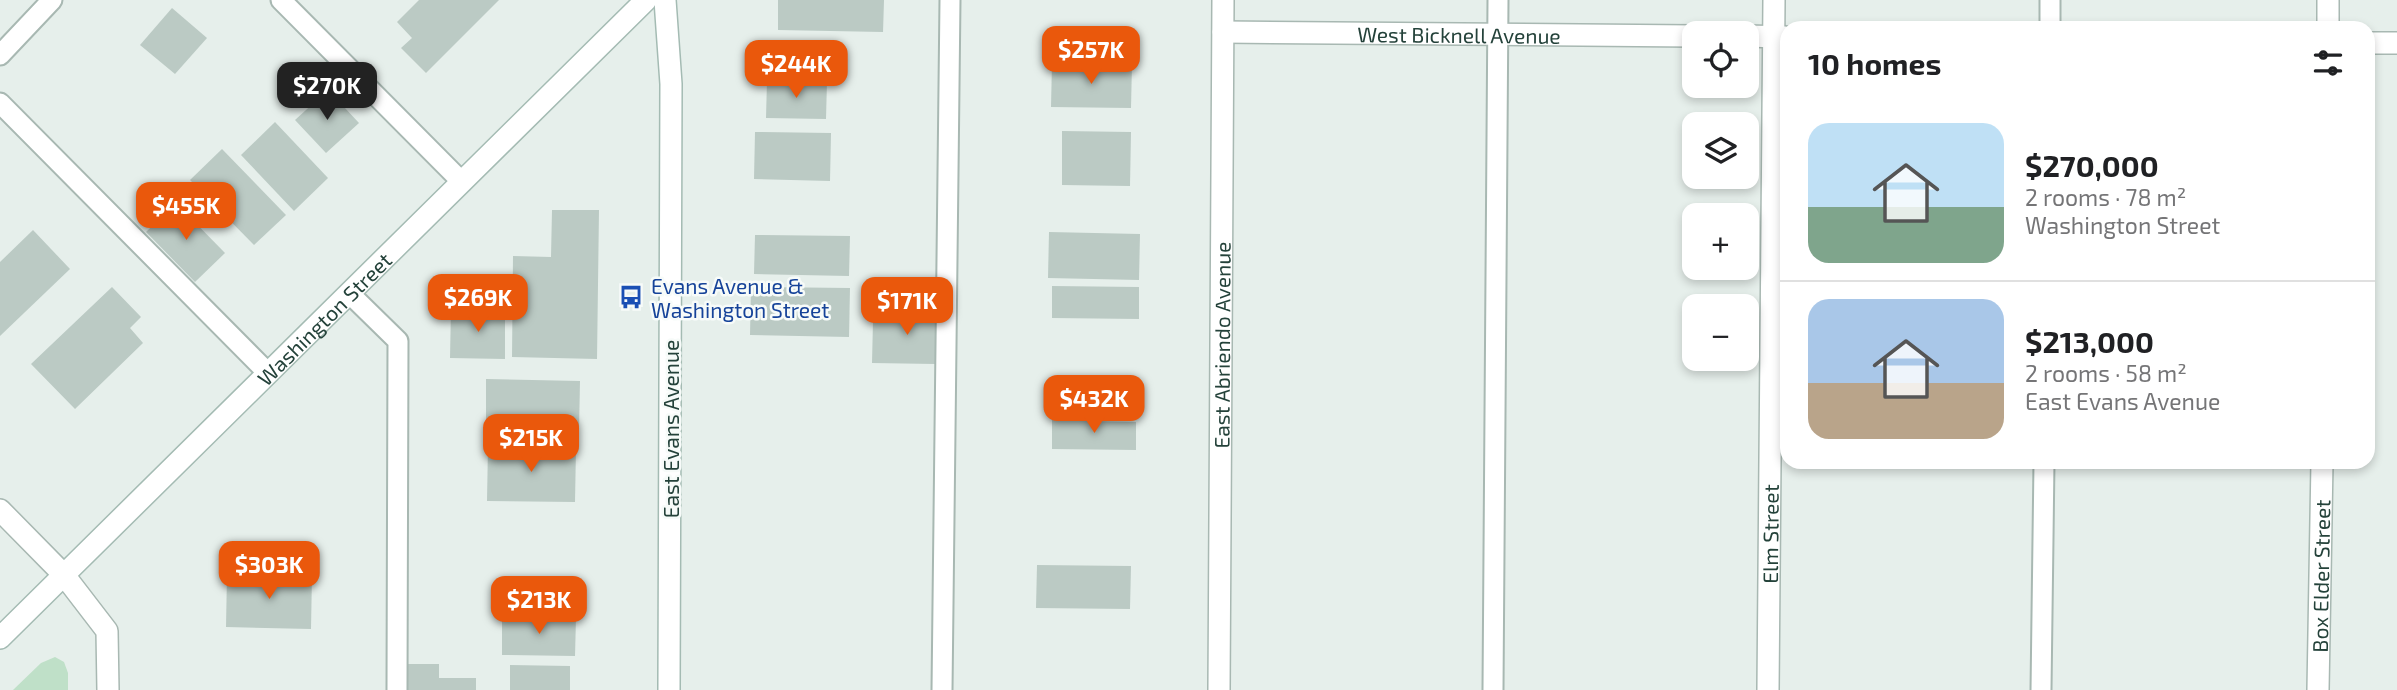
<!DOCTYPE html>
<meta charset="utf-8">
<style>
body{margin:0;font-family:"Exo 2",sans-serif;background:#f6f6f6;color:#202124;height:100vh;display:flex;flex-direction:column;font-size:26px;white-space:nowrap}
*{box-sizing:border-box;margin:0}
p{font-size:23px;color:#757577}
.icon{flex:none;width:38px;height:38px;fill:none;stroke:currentColor;stroke-width:2;stroke-linecap:round;stroke-linejoin:round}
.map{position:relative;flex:1;overflow:hidden}
.sheet{position:absolute;left:1780px;top:21px;width:595px;height:448px;display:flex;flex-direction:column;background:#fff;border-radius:21px;box-shadow:0 4px 10px #0003}
.sheet>*{flex:none}
.controls{position:absolute;left:1682px;top:21px;display:grid;gap:14px}
.controls a{display:grid;place-items:center;width:77px;height:77px;border-radius:14px;background:#fff;box-shadow:0 4px 10px #0003;font-size:35px}
.price{position:absolute;translate:-50% -60px;padding:0 16px;border-radius:14px;background:#ea580c;color:#fff;font-size:23px;line-height:46px;filter:drop-shadow(0 2px 4px #0008)}
.price::after{content:'';position:absolute;left:50%;top:42px;width:21px;height:16px;margin-left:-10px;background:inherit;clip-path:polygon(0 0,100% 0,50% 100%)}
.price.current{background:#222;color:#fff}
ul{padding:0;list-style:none}
li{display:flex;align-items:center;gap:21px;height:175px;padding:0 28px}
li+li{border-top:2px solid #e0e0e0}
li span{display:grid;place-items:center;flex:none;width:196px;height:140px;border-radius:21px;color:#555}
li>.icon{margin-inline-start:auto}
span .icon{width:84px;height:84px;fill:#fffc;stroke-width:1}
li b{font-size:30px}
h2{display:flex;justify-content:space-between;align-items:center;height:84px;padding:0 28px;font-size:30px}
.map>svg:first-child{display:block}
</style>
<div class="map">
<svg width="2397" height="690" viewBox="0 0 2397 690">
<rect width="100%" height="100%" fill="#e6efeb"/>
<polygon fill="#bfe0c8" points="55,657 64,662 68,673 68,690 13,690 41,663"/>
<g fill="#bbcac4">
<polygon points="419,0 499,0 426,73 401,48 412,38 397,22"/>
<polygon points="778,0 884,0 883,32 778,30"/>
<polygon points="172,8 207,38 175,74 140,45"/>
<polygon points="1052,63 1132,64 1131,108 1051,107"/>
<polygon points="767,80 827,81 826,119 766,118"/>
<polygon points="328,90 359,123 326,153 295,120"/>
<polygon points="275,122 328,178 294,211 241,155"/>
<polygon points="1062,131 1131,132 1130,186 1062,185"/>
<polygon points="755,132 831,133 830,181 754,179"/>
<polygon points="222,149 286,215 254,245 190,180"/>
<polygon points="176,203 225,253 195,282 146,232"/>
<polygon points="552,210 599,210 597,359 512,357 513,256 551,257"/>
<polygon points="33,230 70,269 0,336 0,262"/>
<polygon points="1049,232 1140,234 1139,280 1048,278"/>
<polygon points="755,235 850,236 849,276 754,274"/>
<polygon points="1052,286 1139,287 1139,319 1052,318"/>
<polygon points="112,287 141,317 130,328 143,343 75,409 31,364"/>
<polygon points="751,287 850,288 849,337 750,335"/>
<polygon points="903,303 936,304 935,364 872,363 873,321 902,322"/>
<polygon points="451,308 505,309 505,359 450,358"/>
<polygon points="486,379 580,381 579,431 486,429"/>
<polygon points="1052,420 1136,422 1136,450 1052,449"/>
<polygon points="488,446 576,448 575,502 487,501"/>
<polygon points="1037,565 1131,566 1130,609 1036,608"/>
<polygon points="227,574 312,575 311,629 226,627"/>
<polygon points="502,617 576,618 575,656 502,655"/>
<polygon points="407,664 439,664 439,678 476,678 476,690 406,690"/>
<polygon points="510,665 570,666 570,690 510,690"/>
</g>
<g fill="none" stroke-linecap="round" stroke-linejoin="round">
<g stroke="#a8b8b2" stroke-width="23">
<g id="lane">
<polyline points="281,0 462,182"/>
<polyline points="2050,0 2050,28"/>
<polyline points="0,55 52,0"/>
<polyline points="0,103 268,373"/>
<polyline points="349,293 398,341 397,690"/>
<polyline points="942,690 950,0"/>
<polyline points="1493,690 1498,0"/>
<polyline points="2041,690 2044,462"/>
</g>
</g>
<g stroke="#a8b8b2" stroke-width="24">
<g id="street">
<polyline points="2328,28 2328,0"/>
<path id="s1" d="M1223 32 1694 36"/>
<polyline points="1746,36 1785,37"/>
<polyline points="2368,43 2397,43"/>
<polyline points="0,510 64,575 107,631 108,690"/>
<path id="s2" d="M1219 690 1223 0"/>
<path id="s3" d="M1768 690 1774 0"/>
<path id="s4" d="M2318 690 2322 462"/>
</g>
</g>
<g stroke="#a4bbb3" stroke-width="24">
<g id="secondary">
<polyline points="665,0 671,84 669,690"/>
<path id="s5" d="M0 638 646 0"/>
</g>
</g>
<use href="#lane" stroke="#fff" stroke-width="19"/>
<use href="#street" stroke="#fff" stroke-width="21"/>
<use href="#secondary" stroke="#fff" stroke-width="21"/>
</g>
<defs>
<g id="bus-bare" transform="scale(1.89)"><path d="M-5-6H5V4H4V6H2V4H-2V6H-4V4H-5ZM-3.5-4V0h7V-4ZM-3.5 1.2v1.5H-2V1.2ZM2 1.2v1.5H3.5V1.2Z" fill="#1a4fb4" stroke="#f7fbf9" stroke-width="2.5" paint-order="stroke"/></g>
</defs>
<g fill-rule="evenodd">
<use href="#bus-bare" x="631" y="297"/>
</g>
<g text-anchor="middle" dominant-baseline="central" stroke-width="5" stroke-linejoin="round" paint-order="stroke">
<g font-size="21" fill="#24423a" stroke="#f7fbf9">
<text stroke="none"><textPath href="#s1" startOffset="236">West Bicknell Avenue</textPath></text>
<text stroke="none"><textPath href="#s5" startOffset="455">Washington Street</textPath></text>
<text stroke="none"><textPath href="#s2" startOffset="345">East Abriendo Avenue</textPath></text>
<text transform="translate(670 429) rotate(-90)">East Evans Avenue</text>
<text stroke="none"><textPath href="#s3" startOffset="156">Elm Street</textPath></text>
<text stroke="none"><textPath href="#s4" startOffset="114">Box Elder Street</textPath></text>
</g>
<g font-size="21" fill="#164399" stroke="#f7fbf9" text-anchor="start">
<text x="651" y="285">Evans Avenue &amp;<tspan x="651" dy="24">Washington Street</tspan></text>
</g>
</g>
</svg>
<div class="controls">
<a><svg class="icon" aria-label="locate" viewBox="0 0 24 24"><circle cx="12" cy="12" r="6"/><path d="M12 2v4M12 18v4M2 12h4M18 12h4"/></svg></a>
<a><svg class="icon" aria-label="layers" viewBox="0 0 24 24"><path d="M12 4l9 5-9 5-9-5zM3 14l9 5 9-5"/></svg></a>
<a>+</a>
<a>−</a>
</div>
<b class="price" style="left:1091px;top:86px">$257K</b>
<b class="price" style="left:796px;top:100px">$244K</b>
<b class="price current" style="left:327px;top:122px">$270K</b>
<b class="price" style="left:186px;top:242px">$455K</b>
<b class="price" style="left:478px;top:334px">$269K</b>
<b class="price" style="left:907px;top:337px">$171K</b>
<b class="price" style="left:1094px;top:435px">$432K</b>
<b class="price" style="left:531px;top:474px">$215K</b>
<b class="price" style="left:269px;top:601px">$303K</b>
<b class="price" style="left:539px;top:636px">$213K</b>
<section class="sheet">
<h2>10 homes<svg class="icon" aria-label="filters" viewBox="0 0 24 24"><path d="M4 7h16M4 17h16"/><circle cx="9" cy="7" r="2"/><circle cx="15" cy="17" r="2"/></svg></h2>
<ul>
<li><span style="background:linear-gradient(#bfe0f5 60%,#7fa58c 0)"><svg class="icon" aria-label="home" viewBox="0 0 24 24"><path d="M3 11l9-7 9 7M6 9v11h12V9"/></svg></span><div><b>$270,000</b><p>2 rooms · 78 m²</p><p>Washington Street</p></div></li>
<li><span style="background:linear-gradient(#a9c7e8 60%,#b9a48a 0)"><svg class="icon" aria-label="home" viewBox="0 0 24 24"><path d="M3 11l9-7 9 7M6 9v11h12V9"/></svg></span><div><b>$213,000</b><p>2 rooms · 58 m²</p><p>East Evans Avenue</p></div></li>
</ul>
</section>
</div>
